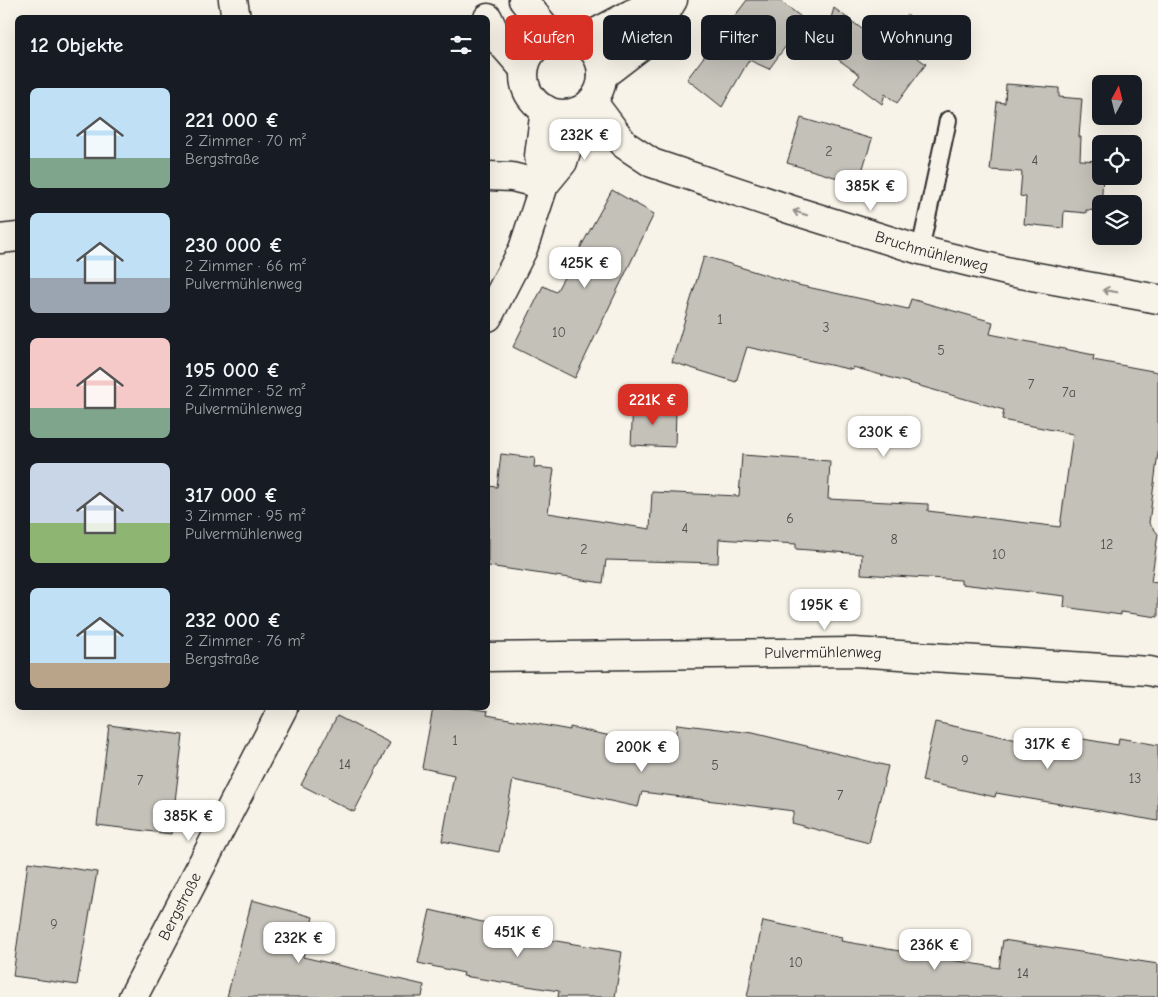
<!DOCTYPE html>
<html lang="de">
<meta charset="utf-8">
<style>
body{margin:0;font-family:"Comic Neue",sans-serif;background:#242831;color:#f1f3f6;height:100vh;display:flex;flex-direction:column;font-size:19px;white-space:nowrap}
*{box-sizing:border-box;margin:0}
p{font-size:16px;color:#9ea1a6}
.icon{flex:none;width:28px;height:28px;fill:none;stroke:currentColor;stroke-width:2;stroke-linecap:round;stroke-linejoin:round}
.map{position:relative;flex:1;overflow:hidden}
.panel{position:absolute;left:15px;top:15px;width:475px;height:695px;display:flex;flex-direction:column;background:#171b24;border-radius:8px;box-shadow:0 5px 20px #0002}
.panel>*{flex:none}
.banner{position:absolute;left:505px;top:15px;width:475px;height:45px;display:flex;gap:10px}
.needle{width:32px;rotate:7deg}
.buttons{position:absolute;left:1092px;top:75px;display:grid;gap:10px}
.buttons a{display:grid;place-items:center;width:50px;height:50px;border-radius:8px;background:#171b24;box-shadow:0 5px 20px #0002;font-size:25px}
.price{position:absolute;translate:-50% -42px;padding:0 11px;border-radius:10px;background:#fff;color:#222;font-size:16px;line-height:32px;filter:drop-shadow(0 1px 2px #0008)}
.price::after{content:'';position:absolute;left:50%;top:30px;width:15px;height:11px;margin-left:-8px;background:inherit;clip-path:polygon(0 0,100% 0,50% 100%)}
.price.active{background:#d93025;color:#fff}
ul{padding:0;list-style:none}
li{display:flex;align-items:center;gap:15px;height:125px;padding:0 15px}
li span{display:grid;place-items:center;flex:none;width:140px;height:100px;border-radius:8px;color:#555}
li>.icon{margin-inline-start:auto}
span .icon{width:60px;height:60px;fill:#fffc;stroke-width:1}
li b{font-size:21px}
h2{display:flex;justify-content:space-between;align-items:center;height:60px;padding:0 15px;font-size:21px}
.tag{padding:0 18px;border-radius:8px;background:#171b24;box-shadow:0 5px 20px #0002;font-size:18px;line-height:45px}
.tag.active{background:#d93025;color:#fff}
.map>svg:first-child{display:block}
</style>
<div class="map">
<svg width="1158" height="997" viewBox="0 0 1158 997">
<rect width="100%" height="100%" fill="#f7f3e8"/>
<filter id="ink" filterUnits="userSpaceOnUse"><feTurbulence type="fractalNoise" baseFrequency=".02" numOctaves="2"/><feDisplacementMap in="SourceGraphic" scale="10" xChannelSelector="R" yChannelSelector="G"/><feConvolveMatrix kernelMatrix="1 2 1 2 8 2 1 2 1" color-interpolation-filters="sRGB"/></filter>
<g filter="url(#ink)">
<g fill="#c4c1b9" stroke="#2b2b2b">
<polygon points="747,0 779,0 805,20 769,69 749,60 722,107 687,79"/>
<polygon points="834,8 866,32 872,24 890,37 906,15 909,16 900,45 926,64 897,103 885,94 882,104 854,83 860,75 822,48"/>
<polygon points="1006,84 1059,88 1059,97 1082,99 1079,137 1081,137 1080,160 1101,161 1101,176 1103,176 1101,211 1086,210 1086,213 1064,211 1063,228 1024,224 1026,197 1020,196 1022,172 990,170 997,102 1005,103"/>
<polygon points="801,118 872,139 858,184 787,163"/>
<polygon points="612,190 654,214 575,378 513,347 543,286 556,292"/>
<polygon points="704,256 798,285 908,309 911,299 993,322 990,334 1094,355 1093,360 1158,372 1158,453 1149,523 1158,534 1151,582 1158,583 1158,617 1121,612 1121,615 1064,607 1065,596 961,584 961,580 861,574 862,554 796,549 796,544 719,539 718,563 606,560 603,583 488,566 488,486 497,487 501,454 535,458 534,467 554,469 548,513 650,529 652,492 739,496 742,455 830,461 828,499 928,504 928,511 1060,527 1073,434 1002,420 1004,410 853,367 853,370 747,347 736,382 672,362"/>
<polygon points="633,402 676,409 675,447 631,445"/>
<polygon points="433,708 468,708 488,711 487,715 570,730 570,727 674,750 677,724 753,733 888,766 869,843 791,823 794,811 642,792 638,807 513,780 499,852 442,841 454,775 422,768"/>
<polygon points="337,716 390,743 354,812 301,785"/>
<polygon points="935,722 1040,745 1042,732 1118,745 1119,738 1158,745 1158,821 996,793 995,797 922,781"/>
<polygon points="109,725 183,735 171,834 97,825"/>
<polygon points="28,862 97,872 77,985 13,976"/>
<polygon points="252,900 313,917 303,957 424,985 422,997 227,997"/>
<polygon points="430,910 504,927 503,932 622,952 615,997 558,997 559,991 463,976 464,973 418,963"/>
<polygon points="763,921 842,937 841,941 999,968 1003,940 1158,964 1158,997 747,997"/>
</g>
<g fill="none" stroke-linecap="round" stroke-linejoin="round">
<g stroke="#2b2b2b" stroke-width="20">
<polyline id="lane" points="920,250 948,120"/>
</g>
<g stroke="#2b2b2b" stroke-width="31">
<g id="street">
<polyline points="233,0 236,18"/>
<polyline points="523,0 553,37"/>
<polyline points="488,18 497,38 524,69"/>
<circle cx="563" cy="75" r="39"/>
<polyline points="582,40 631,14 664,0"/>
<polyline points="602,76 649,40 673,0"/>
<path id="s1" d="M592 101 625 145 652 163 792 210 920 250 1010 272 1158 299"/>
<polyline points="488,176 512,177 544,185"/>
<polyline points="544,185 539,156 545,109"/>
<polyline points="0,239 18,237"/>
<polyline points="488,317 523,249 544,185 563,162 578,111"/>
<path id="s2" d="M488 657 854 652 1149 671 1158 673"/>
<path id="s3" d="M133 997 283 708"/>
</g>
</g>
<use href="#lane" stroke="#f7f3e8" stroke-width="16"/>
<use href="#street" stroke="#f7f3e8" stroke-width="28"/>
</g>
<defs><path id="oneway-shaft" d="M-6 0H5M1.5-3L5.5 0L1.5 3" fill="none" stroke-width="1.6" stroke-linecap="round" stroke-linejoin="round" transform="scale(1.25)"/></defs>
<g stroke="#918f8a">
<use href="#oneway-shaft" transform="translate(800 213) rotate(-163)"/>
<use href="#oneway-shaft" transform="translate(1110 291) rotate(-170)"/>
</g>
</g>
<g text-anchor="middle" dominant-baseline="central" stroke-width="4.5" stroke-linejoin="round" paint-order="stroke">
<g font-size="14" fill="#51504e">
<text x="829" y="151">2</text>
<text x="1035" y="160">4</text>
<text x="720" y="319">1</text>
<text x="826" y="327">3</text>
<text x="559" y="332">10</text>
<text x="941" y="350">5</text>
<text x="1031" y="384">7</text>
<text x="1069" y="392">7a</text>
<text x="790" y="518">6</text>
<text x="685" y="528">4</text>
<text x="894" y="539">8</text>
<text x="1107" y="544">12</text>
<text x="584" y="549">2</text>
<text x="999" y="554">10</text>
<text x="455" y="740">1</text>
<text x="965" y="760">9</text>
<text x="345" y="764">14</text>
<text x="715" y="765">5</text>
<text x="1135" y="778">13</text>
<text x="140" y="780">7</text>
<text x="840" y="795">7</text>
<text x="54" y="924">9</text>
<text x="796" y="962">10</text>
<text x="1023" y="973">14</text>
</g>
<g font-size="16" fill="#2b2b2b" stroke="#f7f3e8">
<text stroke="none"><textPath href="#s1" startOffset="381">Bruchmühlenweg</textPath></text>
<text stroke="none"><textPath href="#s2" startOffset="335">Pulvermühlenweg</textPath></text>
<text stroke="none"><textPath href="#s3" startOffset="102">Bergstraße</textPath></text>
</g>
</g>
</svg>
<div class="buttons">
<a><svg class="needle" viewBox="-14 -14 28 28"><path d="M0-13l5 13h-10z" fill="#e53935"/><path d="M0 13l5-13h-10z" fill="#9ea1a6"/></svg></a>
<a><svg class="icon" aria-label="locate" viewBox="0 0 24 24"><circle cx="12" cy="12" r="6"/><path d="M12 2v4M12 18v4M2 12h4M18 12h4"/></svg></a>
<a><svg class="icon" aria-label="layers" viewBox="0 0 24 24"><path d="M12 4l9 5-9 5-9-5zM3 14l9 5 9-5"/></svg></a>
</div>
<b class="price" style="left:585px;top:161px">232K €</b>
<b class="price" style="left:871px;top:212px">385K €</b>
<b class="price" style="left:585px;top:289px">425K €</b>
<b class="price active" style="left:653px;top:426px">221K €</b>
<b class="price" style="left:884px;top:458px">230K €</b>
<b class="price" style="left:825px;top:631px">195K €</b>
<b class="price" style="left:1048px;top:770px">317K €</b>
<b class="price" style="left:642px;top:773px">200K €</b>
<b class="price" style="left:189px;top:842px">385K €</b>
<b class="price" style="left:518px;top:958px">451K €</b>
<b class="price" style="left:299px;top:964px">232K €</b>
<b class="price" style="left:935px;top:971px">236K €</b>
<div class="banner">
<a class="tag active">Kaufen</a>
<a class="tag">Mieten</a>
<a class="tag">Filter</a>
<a class="tag">Neu</a>
<a class="tag">Wohnung</a>
</div>
<section class="panel">
<h2>12 Objekte<svg class="icon" aria-label="filters" viewBox="0 0 24 24"><path d="M4 7h16M4 17h16"/><circle cx="9" cy="7" r="2"/><circle cx="15" cy="17" r="2"/></svg></h2>
<ul>
<li><span style="background:linear-gradient(#bfe0f5 70%,#7fa58c 0)"><svg class="icon" aria-label="home" viewBox="0 0 24 24"><path d="M3 11l9-7 9 7M6 9v11h12V9"/></svg></span><div><b>221 000 €</b><p>2 Zimmer · 70 m²</p><p>Bergstraße</p></div></li>
<li><span style="background:linear-gradient(#bfe0f5 65%,#9aa5b1 0)"><svg class="icon" aria-label="home" viewBox="0 0 24 24"><path d="M3 11l9-7 9 7M6 9v11h12V9"/></svg></span><div><b>230 000 €</b><p>2 Zimmer · 66 m²</p><p>Pulvermühlenweg</p></div></li>
<li><span style="background:linear-gradient(#f6c9c9 70%,#7fa58c 0)"><svg class="icon" aria-label="home" viewBox="0 0 24 24"><path d="M3 11l9-7 9 7M6 9v11h12V9"/></svg></span><div><b>195 000 €</b><p>2 Zimmer · 52 m²</p><p>Pulvermühlenweg</p></div></li>
<li><span style="background:linear-gradient(#c9d6e8 60%,#8fb573 0)"><svg class="icon" aria-label="home" viewBox="0 0 24 24"><path d="M3 11l9-7 9 7M6 9v11h12V9"/></svg></span><div><b>317 000 €</b><p>3 Zimmer · 95 m²</p><p>Pulvermühlenweg</p></div></li>
<li><span style="background:linear-gradient(#bfe0f5 75%,#b9a48a 0)"><svg class="icon" aria-label="home" viewBox="0 0 24 24"><path d="M3 11l9-7 9 7M6 9v11h12V9"/></svg></span><div><b>232 000 €</b><p>2 Zimmer · 76 m²</p><p>Bergstraße</p></div></li>
</ul>
</section>
</div>
